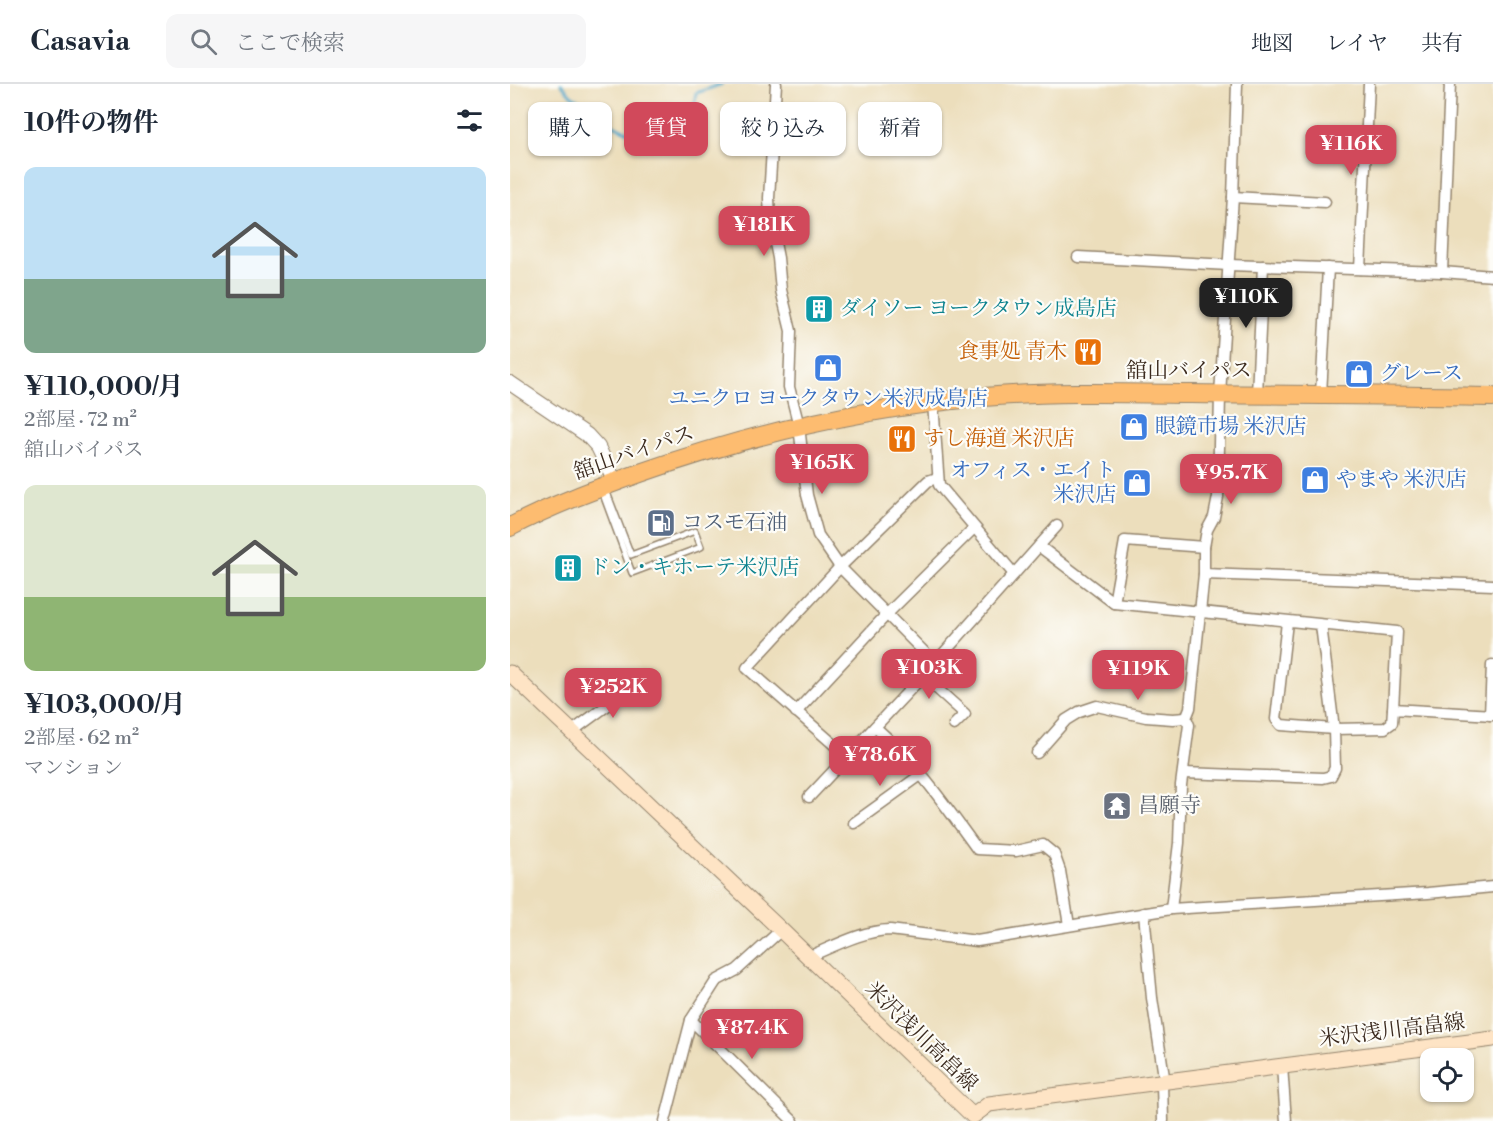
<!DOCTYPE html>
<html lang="ja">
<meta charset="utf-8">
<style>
body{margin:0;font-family:"Libre Bodoni","Noto Serif JP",serif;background:#f6f6f7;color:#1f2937;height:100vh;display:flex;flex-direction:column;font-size:22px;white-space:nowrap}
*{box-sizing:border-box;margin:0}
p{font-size:20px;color:#747a83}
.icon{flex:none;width:33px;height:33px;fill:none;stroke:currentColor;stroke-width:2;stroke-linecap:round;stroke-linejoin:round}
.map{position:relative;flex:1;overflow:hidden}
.side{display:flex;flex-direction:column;background:#fff;width:510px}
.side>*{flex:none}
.top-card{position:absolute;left:18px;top:18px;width:570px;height:54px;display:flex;gap:12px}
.controls{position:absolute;left:910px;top:964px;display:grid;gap:12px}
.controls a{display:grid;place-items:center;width:54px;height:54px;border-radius:12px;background:#fff;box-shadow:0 2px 4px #0004;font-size:30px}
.price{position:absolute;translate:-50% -51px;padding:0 14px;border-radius:12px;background:#d1495b;color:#fff;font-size:20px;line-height:39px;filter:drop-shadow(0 2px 3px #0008)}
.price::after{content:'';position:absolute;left:50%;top:36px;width:18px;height:14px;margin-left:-9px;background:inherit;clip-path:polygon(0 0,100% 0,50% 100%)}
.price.on{background:#222;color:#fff}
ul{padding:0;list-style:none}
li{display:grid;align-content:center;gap:12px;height:318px;padding:0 24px}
li span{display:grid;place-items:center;height:186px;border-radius:12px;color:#555}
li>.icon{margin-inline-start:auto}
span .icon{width:108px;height:108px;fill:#fffc;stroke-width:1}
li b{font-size:26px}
h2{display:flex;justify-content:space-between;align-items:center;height:72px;padding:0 24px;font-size:26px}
.tag{padding:0 21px;border-radius:12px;background:#fff;box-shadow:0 2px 4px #0004;font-size:21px;line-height:54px}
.tag.on{background:#d1495b;color:#fff}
header{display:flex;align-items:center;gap:36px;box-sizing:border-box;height:84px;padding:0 30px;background:#fff;border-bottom:2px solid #e0e1e3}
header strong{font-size:28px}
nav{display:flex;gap:33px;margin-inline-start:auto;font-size:21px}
.search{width:420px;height:54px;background:#f6f6f7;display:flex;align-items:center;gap:15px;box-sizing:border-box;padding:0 21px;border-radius:12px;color:#747a83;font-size:22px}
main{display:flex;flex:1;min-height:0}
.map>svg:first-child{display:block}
</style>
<header>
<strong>Casavia</strong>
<div class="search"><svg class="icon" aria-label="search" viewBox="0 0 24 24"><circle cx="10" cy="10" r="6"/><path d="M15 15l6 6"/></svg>ここで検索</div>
<nav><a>地図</a><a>レイヤ</a><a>共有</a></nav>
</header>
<main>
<section class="side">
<h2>10件の物件<svg class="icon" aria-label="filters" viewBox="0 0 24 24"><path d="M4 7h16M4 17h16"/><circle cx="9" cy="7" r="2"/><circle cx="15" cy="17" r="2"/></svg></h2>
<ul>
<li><span style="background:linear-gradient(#bfe0f5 60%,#7fa58c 0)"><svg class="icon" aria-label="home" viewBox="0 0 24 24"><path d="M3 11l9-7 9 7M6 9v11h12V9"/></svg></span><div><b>¥110,000/月</b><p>2部屋 · 72 m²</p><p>舘山バイパス</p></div></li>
<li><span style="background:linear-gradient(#dfe7d0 60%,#8fb573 0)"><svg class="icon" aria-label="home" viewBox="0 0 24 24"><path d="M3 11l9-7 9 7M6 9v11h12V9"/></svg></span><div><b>¥103,000/月</b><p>2部屋 · 62 m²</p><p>マンション</p></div></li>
</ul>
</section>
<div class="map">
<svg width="983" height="1037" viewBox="0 0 983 1037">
<rect width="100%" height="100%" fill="#fdfcf7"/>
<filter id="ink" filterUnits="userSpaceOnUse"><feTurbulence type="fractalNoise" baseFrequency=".0167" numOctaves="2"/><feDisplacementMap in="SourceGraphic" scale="12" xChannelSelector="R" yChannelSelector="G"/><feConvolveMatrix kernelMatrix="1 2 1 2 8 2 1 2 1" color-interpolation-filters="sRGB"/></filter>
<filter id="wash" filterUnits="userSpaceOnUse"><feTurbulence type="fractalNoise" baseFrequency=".008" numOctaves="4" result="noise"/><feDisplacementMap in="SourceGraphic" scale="24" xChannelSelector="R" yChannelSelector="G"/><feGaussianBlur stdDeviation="1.35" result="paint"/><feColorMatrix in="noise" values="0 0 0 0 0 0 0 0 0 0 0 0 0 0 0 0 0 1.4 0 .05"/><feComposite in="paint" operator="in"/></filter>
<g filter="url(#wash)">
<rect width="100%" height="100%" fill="#ecdebc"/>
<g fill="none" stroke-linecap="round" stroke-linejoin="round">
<polyline stroke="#4da7cb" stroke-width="3" points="51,0 61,11 77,22 85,32 116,47 137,51 154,49 177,34 183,26 186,9 212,0"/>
</g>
</g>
<g filter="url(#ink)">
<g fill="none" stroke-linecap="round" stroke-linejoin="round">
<g stroke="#94846d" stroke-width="8">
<polyline id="service" points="91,405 122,489 191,463 185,447 121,471 96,406"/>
</g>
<g stroke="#94846d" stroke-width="13">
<g id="minor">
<polyline points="266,0 259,114 260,134 268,174 271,206 281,247 279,303 289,342 297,411 308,451 330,483 425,579"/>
<polyline points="723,113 815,118"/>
<polyline points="568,173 719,181 932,188 983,192"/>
<polyline points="850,185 859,0"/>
<polyline points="932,188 940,0"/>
<polyline points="747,310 753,182"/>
<polyline points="811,310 818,184"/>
<polyline points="423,319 429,401 504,490"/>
<polyline points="529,462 547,442"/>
<polyline points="694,490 983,501"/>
<polyline points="604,519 615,457 694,463"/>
<polyline points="777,538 766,635 771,641 824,645 875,644 882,639 883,625 983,631"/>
<polyline points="413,592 455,630 444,641"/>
<polyline points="286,628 377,530 464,444"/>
<polyline points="980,631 982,581"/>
<path d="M365 643C407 680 435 721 467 765L506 767 533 761 544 770 550 787 559 841"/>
<polyline points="61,648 128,599"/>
<polyline points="527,669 556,636 569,628 587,622 636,633 663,635 676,634 680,624 694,490 694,463 697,446 704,433 708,413 710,310 723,113 727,0"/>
<polyline points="337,672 237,584 330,483 418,397 427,394"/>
<polyline points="674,689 813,694 821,692 825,684 824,645 811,541"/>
<polyline points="299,713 425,579 529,462 604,519 887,548 883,625"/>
<polyline points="344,739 412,690"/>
<polyline points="661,825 669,759 671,701 679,641 676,634"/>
<polyline points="634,829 642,914 655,999"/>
<path d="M298 873C325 862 351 847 380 846L467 857 661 825 918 809 983 803"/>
<polyline points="181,936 283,1037"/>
<polyline points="772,982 776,1037"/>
<polyline points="652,999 653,1037"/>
<polyline points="155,1037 181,936 206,897 227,886 271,846"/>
</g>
</g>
<g stroke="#94846d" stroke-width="16">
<polyline id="tertiary" points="0,299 77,351 88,363 105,398"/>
</g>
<g stroke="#94846d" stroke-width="17">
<polyline id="secondary" points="0,589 271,846 463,1032 479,1020 983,955"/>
</g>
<g stroke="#94846d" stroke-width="20">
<path id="trunk" d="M0 443C42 421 86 405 130 389 241 350 357 323 474 313 543 307 612 309 680 310 781 311 882 311 983 313"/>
</g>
<use href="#service" stroke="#fff" stroke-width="5"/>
<use href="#minor" stroke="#fff" stroke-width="10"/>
<use href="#tertiary" stroke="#fff" stroke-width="14"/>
<use href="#secondary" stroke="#fee4c5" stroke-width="15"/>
<use href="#trunk" stroke="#fdbc6f" stroke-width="18"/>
</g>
</g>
<defs>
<g id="building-square" transform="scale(1.5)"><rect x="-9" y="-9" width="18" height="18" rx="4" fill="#0f9aa8" stroke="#fdfcf7"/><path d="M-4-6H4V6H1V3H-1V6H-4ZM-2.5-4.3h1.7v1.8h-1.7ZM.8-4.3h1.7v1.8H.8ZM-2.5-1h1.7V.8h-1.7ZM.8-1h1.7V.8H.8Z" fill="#fff"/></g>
<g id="restaurant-square" transform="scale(1.5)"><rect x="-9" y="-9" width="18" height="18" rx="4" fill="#e8710a" stroke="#fdfcf7"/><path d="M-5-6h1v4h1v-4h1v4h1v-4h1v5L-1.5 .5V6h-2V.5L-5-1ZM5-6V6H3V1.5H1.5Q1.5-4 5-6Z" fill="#fff"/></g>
<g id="shop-square" transform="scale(1.5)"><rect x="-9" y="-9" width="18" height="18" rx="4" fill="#3f7fe0" stroke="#fdfcf7"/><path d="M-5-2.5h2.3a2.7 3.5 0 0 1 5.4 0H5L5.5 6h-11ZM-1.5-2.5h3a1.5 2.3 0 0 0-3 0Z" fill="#fff"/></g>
<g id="fuel-square" transform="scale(1.5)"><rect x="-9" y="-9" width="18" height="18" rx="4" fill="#5c6f8a" stroke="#fdfcf7"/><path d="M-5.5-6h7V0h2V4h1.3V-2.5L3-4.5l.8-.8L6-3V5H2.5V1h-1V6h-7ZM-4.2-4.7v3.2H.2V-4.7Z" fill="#fff"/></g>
<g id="temple-square" transform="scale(1.5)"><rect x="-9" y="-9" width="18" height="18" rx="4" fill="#6b7280" stroke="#fdfcf7"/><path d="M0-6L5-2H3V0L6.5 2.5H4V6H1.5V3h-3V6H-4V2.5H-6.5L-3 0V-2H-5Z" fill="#fff"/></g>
</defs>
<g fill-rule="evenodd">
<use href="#building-square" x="309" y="225"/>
<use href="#restaurant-square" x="578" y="268"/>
<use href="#shop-square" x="318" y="284"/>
<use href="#shop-square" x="849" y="290"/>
<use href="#shop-square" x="624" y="343"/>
<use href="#restaurant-square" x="392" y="355"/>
<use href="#shop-square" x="805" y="396"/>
<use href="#shop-square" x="627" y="399"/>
<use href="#fuel-square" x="151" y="439"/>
<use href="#building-square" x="58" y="484"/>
<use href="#temple-square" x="607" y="722"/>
</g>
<g text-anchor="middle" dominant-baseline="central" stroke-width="4.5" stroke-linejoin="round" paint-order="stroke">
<g font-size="21" fill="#0d838f" stroke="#fdfcf7" text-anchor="start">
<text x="330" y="225">ダイソー ヨークタウン成島店</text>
<text x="79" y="484">ドン・キホーテ米沢店</text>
</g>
<g font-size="21" fill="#c56008" stroke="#fdfcf7" text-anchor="end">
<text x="557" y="268">食事処 青木</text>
<text x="413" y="355" text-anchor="start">すし海道 米沢店</text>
</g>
<g font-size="21" fill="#3b2a1e" stroke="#fdfcf7">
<text x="679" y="287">舘山バイパス</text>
<text transform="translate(124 369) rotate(-19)">舘山バイパス</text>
<text transform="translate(882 947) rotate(-7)">米沢浅川高畠線</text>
<text transform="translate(411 953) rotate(44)">米沢浅川高畠線</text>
</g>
<g font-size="21" fill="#366cbe" stroke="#fdfcf7" text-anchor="start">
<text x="870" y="290">グレース</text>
<text x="318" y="315" text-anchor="middle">ユニクロ ヨークタウン米沢成島店</text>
<text x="645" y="343">眼鏡市場 米沢店</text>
<text x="606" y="387" text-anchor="end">オフィス・エイト<tspan x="606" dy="24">米沢店</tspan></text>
<text x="826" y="396">やまや 米沢店</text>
</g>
<g font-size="21" fill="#4e5e75" stroke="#fdfcf7" text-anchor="start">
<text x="172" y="439">コスモ石油</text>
</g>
<g font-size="21" fill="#5b616d" stroke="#fdfcf7" text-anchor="start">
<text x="628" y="722">昌願寺</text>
</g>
</g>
</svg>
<div class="controls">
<a><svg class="icon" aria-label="locate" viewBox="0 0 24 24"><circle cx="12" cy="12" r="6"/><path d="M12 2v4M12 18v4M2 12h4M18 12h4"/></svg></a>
</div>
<b class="price" style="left:841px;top:92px">¥116K</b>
<b class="price" style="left:254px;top:173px">¥181K</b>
<b class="price on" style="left:736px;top:245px">¥110K</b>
<b class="price" style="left:312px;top:411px">¥165K</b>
<b class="price" style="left:721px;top:421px">¥95.7K</b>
<b class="price" style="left:419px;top:616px">¥103K</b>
<b class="price" style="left:628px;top:617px">¥119K</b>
<b class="price" style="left:103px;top:635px">¥252K</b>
<b class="price" style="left:370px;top:703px">¥78.6K</b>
<b class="price" style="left:242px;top:976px">¥87.4K</b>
<div class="top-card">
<a class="tag">購入</a>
<a class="tag on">賃貸</a>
<a class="tag">絞り込み</a>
<a class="tag">新着</a>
</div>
</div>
</main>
